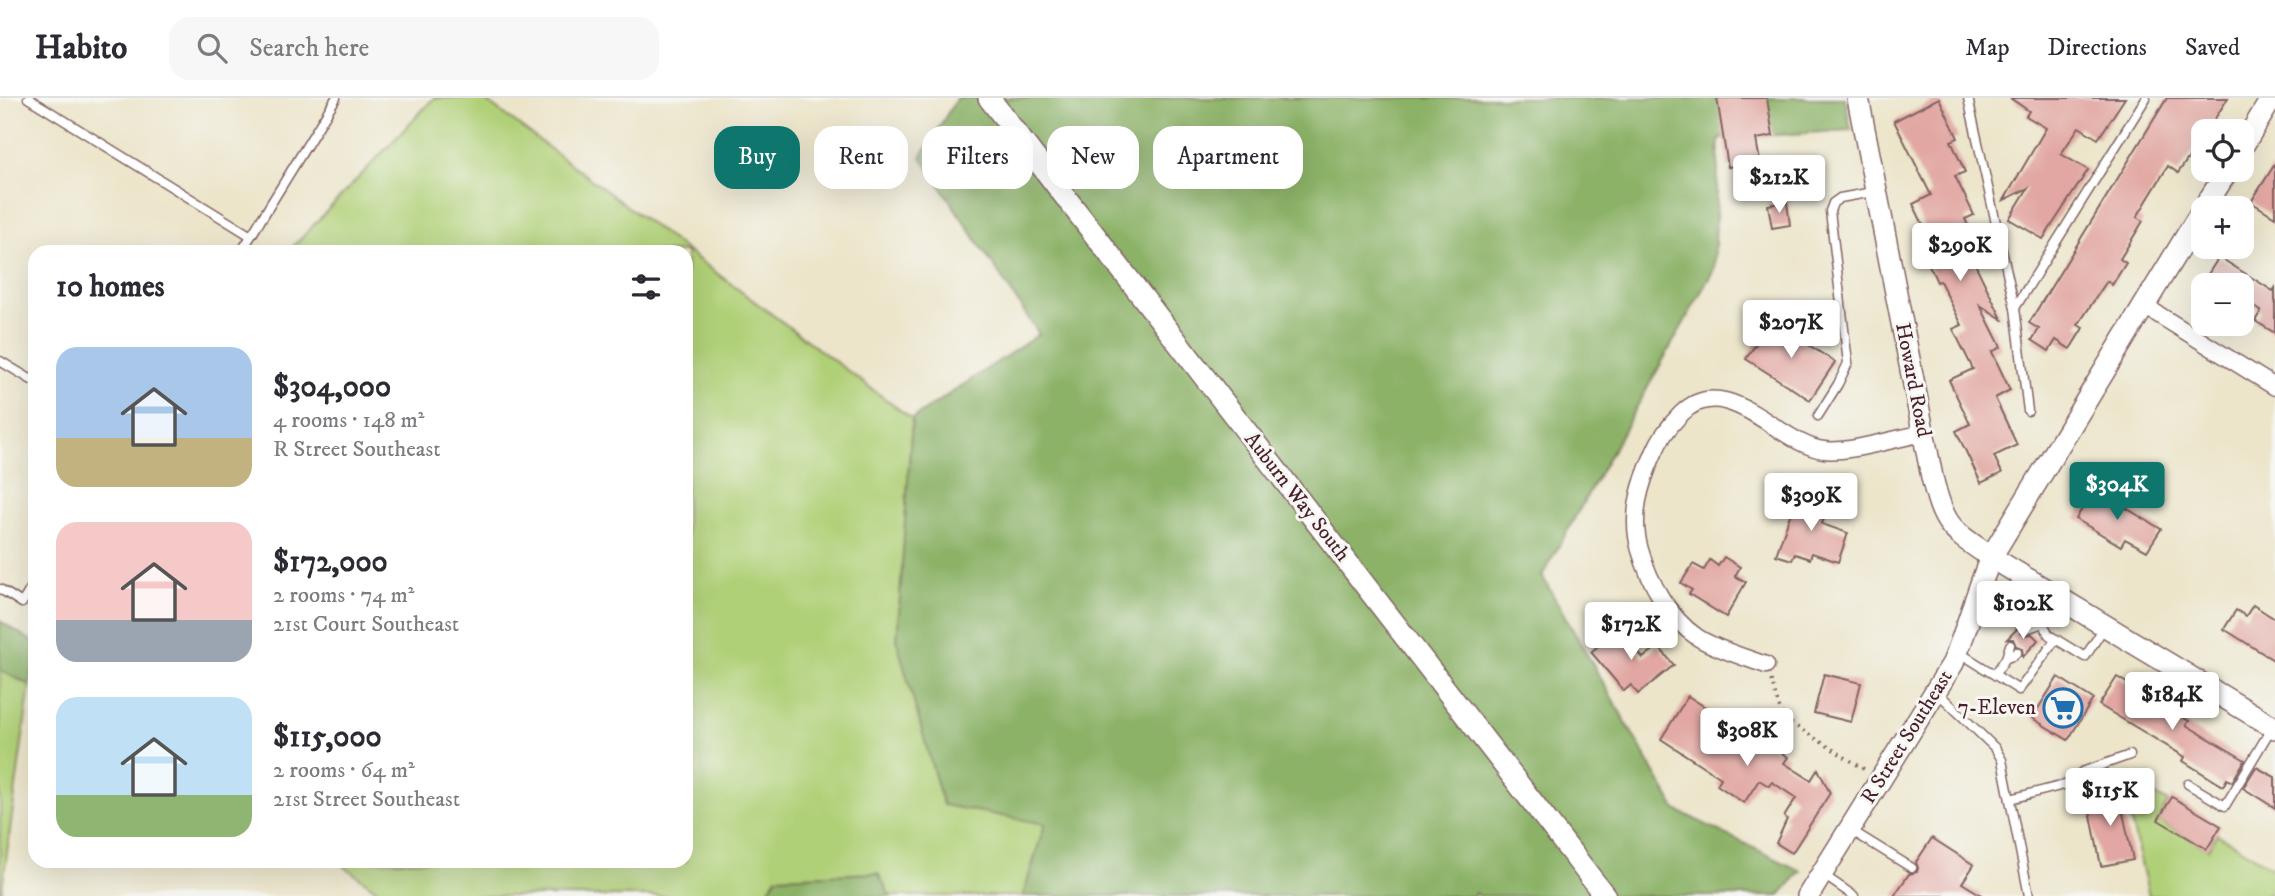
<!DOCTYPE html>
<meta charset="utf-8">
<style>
body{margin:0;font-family:"IM FELL DW Pica",serif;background:#f7f7f7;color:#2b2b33;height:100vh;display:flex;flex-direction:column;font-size:26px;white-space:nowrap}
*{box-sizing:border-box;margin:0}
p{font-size:23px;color:#7c7c81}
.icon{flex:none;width:38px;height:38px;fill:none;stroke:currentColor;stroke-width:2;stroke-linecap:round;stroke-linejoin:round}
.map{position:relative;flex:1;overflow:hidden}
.details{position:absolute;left:28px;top:147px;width:665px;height:623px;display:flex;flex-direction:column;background:#fff;border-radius:21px;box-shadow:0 7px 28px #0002}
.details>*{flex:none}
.banner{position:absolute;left:714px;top:28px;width:665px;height:63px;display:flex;gap:14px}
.fabs{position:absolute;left:2191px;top:21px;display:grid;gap:14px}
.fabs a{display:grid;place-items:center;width:63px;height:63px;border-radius:14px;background:#fff;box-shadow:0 7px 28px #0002;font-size:35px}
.price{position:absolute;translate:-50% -60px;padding:0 16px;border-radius:7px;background:#fff;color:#222;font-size:23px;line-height:46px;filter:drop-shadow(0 2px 4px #0008)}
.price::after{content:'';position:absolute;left:50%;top:42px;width:21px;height:16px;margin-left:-10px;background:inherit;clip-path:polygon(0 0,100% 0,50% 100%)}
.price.current{background:#0f766e;color:#fff}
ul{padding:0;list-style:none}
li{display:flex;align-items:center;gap:21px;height:175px;padding:0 28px}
li span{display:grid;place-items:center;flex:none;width:196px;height:140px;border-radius:21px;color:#555}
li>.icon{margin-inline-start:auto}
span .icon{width:84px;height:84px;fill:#fffc;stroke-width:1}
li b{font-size:30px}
h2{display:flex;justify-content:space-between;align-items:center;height:84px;padding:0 28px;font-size:30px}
.chip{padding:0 24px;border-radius:21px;background:#fff;box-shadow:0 7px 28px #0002;font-size:24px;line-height:63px}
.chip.current{background:#0f766e;color:#fff}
header{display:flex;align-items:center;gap:42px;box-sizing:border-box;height:98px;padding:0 35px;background:#fff;border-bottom:2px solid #e1e1e2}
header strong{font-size:33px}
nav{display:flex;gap:38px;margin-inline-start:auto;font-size:24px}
.search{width:490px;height:63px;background:#f7f7f7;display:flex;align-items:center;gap:18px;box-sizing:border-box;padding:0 24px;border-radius:21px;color:#7c7c81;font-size:26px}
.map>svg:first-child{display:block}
</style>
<header>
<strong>Habito</strong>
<div class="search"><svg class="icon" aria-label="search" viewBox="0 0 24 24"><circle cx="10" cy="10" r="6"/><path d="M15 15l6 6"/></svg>Search here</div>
<nav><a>Map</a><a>Directions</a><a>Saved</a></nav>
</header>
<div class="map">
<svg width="2275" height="798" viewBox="0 0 2275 798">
<rect width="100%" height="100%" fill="#f6f6f2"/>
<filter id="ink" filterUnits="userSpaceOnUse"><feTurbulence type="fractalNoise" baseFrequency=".0143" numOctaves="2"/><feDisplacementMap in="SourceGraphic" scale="14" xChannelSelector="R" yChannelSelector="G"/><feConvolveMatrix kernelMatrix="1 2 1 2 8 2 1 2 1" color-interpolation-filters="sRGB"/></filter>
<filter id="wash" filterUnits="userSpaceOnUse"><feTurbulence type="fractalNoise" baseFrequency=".00686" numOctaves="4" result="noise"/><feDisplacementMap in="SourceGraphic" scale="28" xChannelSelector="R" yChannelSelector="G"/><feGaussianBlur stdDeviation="1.57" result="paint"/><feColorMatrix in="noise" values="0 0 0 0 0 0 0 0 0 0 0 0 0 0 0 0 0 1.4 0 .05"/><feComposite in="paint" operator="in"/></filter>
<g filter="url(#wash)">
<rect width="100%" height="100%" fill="#ece5ca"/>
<g fill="#b0d077" stroke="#7d7851" stroke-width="2">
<polygon points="434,0 482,0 912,321 897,544 1045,726 1023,798 890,798 877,775 777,779 764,798 373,798 377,792 337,763 686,763 686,154 288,154"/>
<polygon points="0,572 30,587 1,798 0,798"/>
<polygon points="2131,683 2168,704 2158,722 2208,751 2217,736 2275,771 2275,795 2260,798 2149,798 2124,694"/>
</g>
<g fill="#8cb268" stroke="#6b684a" stroke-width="2">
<polygon points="957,0 1845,0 1851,32 1719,41 1714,171 1542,478 1676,712 1801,773 1779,798 1479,798 1475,795 1474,798 1023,798 1045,726 943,707 897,544 912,321 1039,236 921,59"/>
<polygon points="0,523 35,545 35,562 30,587 0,572"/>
<polygon points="878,775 890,798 764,798 777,779"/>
</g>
<g id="blocks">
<g fill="#e2a7a2">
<polygon points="1717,0 1767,0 1773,38 1756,41 1760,64 1728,69"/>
<polygon points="1939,0 1958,40 1951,43 1965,74 1955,78 1974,117 1965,121 1984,162 1975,166 2002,221 1980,207 2001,249 1992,254 2010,292 1995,300 2017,347 1994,358 2002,375 1981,385 1956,333 1970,326 1949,282 1973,271 1953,231 1962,227 1940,183 1937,184 1921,150 1932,145 1913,106 1931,97 1894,23"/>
<polygon points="2010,0 2125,0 2098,41 2079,29 2061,56 2088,72 2043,141 2009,121 2028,90 2004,102 2046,30 2026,18 2029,13"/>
<polygon points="2167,0 2228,0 2207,33 2203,33 2203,39 2178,75 2168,68 2137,119 2143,123 2120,161 2126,165 2112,187 2107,183 2078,227 2083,230 2070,251 2056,242 2049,253 2032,242 2039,231 2029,225"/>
<polygon points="2275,66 2275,119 2251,104"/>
<polygon points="1787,104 1790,127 1772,130 1768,107"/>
<polygon points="2219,159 2273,193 2275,190 2275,235 2255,223 2261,213 2242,201 2242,187 2201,187"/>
<polygon points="1771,223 1835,264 1810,302 1746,261"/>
<polygon points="2094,391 2161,431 2147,453 2125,441 2121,448 2076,421"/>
<polygon points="1797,397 1828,408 1822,426 1848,435 1838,464 1812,455 1810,461 1795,456 1792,462 1776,457"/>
<polygon points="1724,459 1740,469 1735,478 1746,484 1726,519 1689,496 1692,492 1681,485 1693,466 1704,472 1710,462 1718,468"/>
<polygon points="2253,507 2275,521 2275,563 2224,531 2236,512 2246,518"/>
<polygon points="2022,526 2020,530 2021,535 2025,537 2032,536 2038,542 2023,559 2022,550 2016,548 2013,541 2007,541"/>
<polygon points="1619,530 1643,560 1658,548 1674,567 1638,596 1631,587 1624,593 1591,554"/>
<polygon points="1824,576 1861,585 1851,624 1814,615"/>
<polygon points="2058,579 2093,601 2068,642 2032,620"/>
<polygon points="2117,579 2189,623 2186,627 2245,662 2232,684 2227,681 2223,688 2183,663 2185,659 2099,607"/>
<polygon points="1688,598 1714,615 1707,625 1741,647 1745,641 1754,646 1758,640 1788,659 1784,665 1811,682 1818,671 1830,695 1792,755 1776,745 1787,721 1784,719 1796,700 1772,684 1769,688 1759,682 1744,705 1717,687 1721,680 1661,641"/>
<polygon points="2256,669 2275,679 2275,710 2243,690"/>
<polygon points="2118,691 2133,762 2101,768 2087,697"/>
<polygon points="2172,699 2221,728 2207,751 2158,722"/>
<polygon points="1932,740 1974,767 1962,785 1983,798 1894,798 1909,776 1917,774 1918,770 1916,764"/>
</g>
</g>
</g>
<g filter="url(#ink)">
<use href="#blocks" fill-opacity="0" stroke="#836463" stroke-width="2"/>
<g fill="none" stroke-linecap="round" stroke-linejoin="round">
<g stroke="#836463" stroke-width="11">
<g id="lane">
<polyline points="28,0 251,138 241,154"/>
<polyline points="1968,0 2015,210 2028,313"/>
<polyline points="251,138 336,0"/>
<polyline points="2015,210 2146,0"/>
<polyline points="0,263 35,284"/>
<polyline points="1818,318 1838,286 1848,265 1830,113 1833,105 1840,100 1873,94"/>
<polyline points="0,491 22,505 35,483"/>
<polyline points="2059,500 2043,525 2049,537 2085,559 2105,528"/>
<polyline points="2026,531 2043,525"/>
<polyline points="1960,555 2019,592 2056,541"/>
<polyline points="2006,560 2013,558 2017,554"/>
<polyline points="1995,576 2006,560 2010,547"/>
<polyline points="1936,593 1995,650 2002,662 2029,798"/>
<polyline points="2188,686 2225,708 2271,631"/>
<polyline points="2010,701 2068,686 2082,674 2130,657"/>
<polyline points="1849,731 1912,770"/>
<polyline points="1822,776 1854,798"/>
</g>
</g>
<g stroke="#836463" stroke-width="19">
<g id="street">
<polyline points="2143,207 2275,289"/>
<path d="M1766 567C1747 560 1713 550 1697 539 1669 520 1649 484 1640 452 1630 418 1640 386 1654 355 1660 340 1670 327 1681 316 1726 270 1779 347 1824 352 1850 355 1897 340 1924 335"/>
</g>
</g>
<g stroke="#836463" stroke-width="24">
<g id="secondary">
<polyline points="989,0 1605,798"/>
<path d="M1858 0 1932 379C1944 429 1950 431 1991 459L2275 630"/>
<polyline points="2242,49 2272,0"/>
<polyline points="2204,110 2228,72"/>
<path d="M1808 798 1953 565C1967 530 1977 494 1991 459L2203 111"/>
</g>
</g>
<polyline stroke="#836463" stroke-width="3.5" stroke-dasharray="2 5" stroke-linecap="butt" points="1771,582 1780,612 1786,622 1864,671"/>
<use href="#lane" stroke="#fff" stroke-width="8"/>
<use href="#street" stroke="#fff" stroke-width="16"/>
<use href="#secondary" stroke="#fff" stroke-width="21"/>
</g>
</g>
<defs>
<g id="supermarket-ring" transform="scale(2.0125)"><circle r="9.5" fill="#f6f6f2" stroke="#1f6fb2" stroke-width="1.5"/><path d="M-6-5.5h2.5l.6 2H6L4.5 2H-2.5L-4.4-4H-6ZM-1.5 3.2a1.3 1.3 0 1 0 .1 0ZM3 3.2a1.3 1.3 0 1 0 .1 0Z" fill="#1f6fb2"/></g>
</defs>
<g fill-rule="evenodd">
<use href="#supermarket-ring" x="2063" y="610"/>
</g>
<g text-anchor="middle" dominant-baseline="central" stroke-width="6" stroke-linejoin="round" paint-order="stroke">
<g font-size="21" fill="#4a1f2b" stroke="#f6f6f2">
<text transform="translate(1913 282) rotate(79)">Howard Road</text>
<text transform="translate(1297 399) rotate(52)">Auburn Way South</text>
<text transform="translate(1907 639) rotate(-58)">R Street Southeast</text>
</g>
<g font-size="21" fill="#4a1f2b" stroke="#f6f6f2" text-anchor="end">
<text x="2036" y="610">7-Eleven</text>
</g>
</g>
</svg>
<div class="fabs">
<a><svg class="icon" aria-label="locate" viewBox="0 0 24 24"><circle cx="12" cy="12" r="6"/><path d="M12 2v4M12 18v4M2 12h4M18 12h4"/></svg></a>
<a>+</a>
<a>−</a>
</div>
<b class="price" style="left:1779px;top:117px">$212K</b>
<b class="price" style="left:1960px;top:185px">$290K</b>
<b class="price" style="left:1791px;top:262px">$207K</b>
<b class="price current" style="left:2117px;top:424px">$304K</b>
<b class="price" style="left:1811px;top:435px">$309K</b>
<b class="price" style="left:2023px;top:543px">$102K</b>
<b class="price" style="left:1631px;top:564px">$172K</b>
<b class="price" style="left:2172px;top:634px">$184K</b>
<b class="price" style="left:1747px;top:670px">$308K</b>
<b class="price" style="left:2110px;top:730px">$115K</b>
<div class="banner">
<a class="chip current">Buy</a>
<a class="chip">Rent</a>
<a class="chip">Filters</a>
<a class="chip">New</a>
<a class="chip">Apartment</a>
</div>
<section class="details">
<h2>10 homes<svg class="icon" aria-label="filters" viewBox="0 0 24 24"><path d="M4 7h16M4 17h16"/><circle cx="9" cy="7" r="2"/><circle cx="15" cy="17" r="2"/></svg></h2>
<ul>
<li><span style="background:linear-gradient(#a9c7e8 65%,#c2b280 0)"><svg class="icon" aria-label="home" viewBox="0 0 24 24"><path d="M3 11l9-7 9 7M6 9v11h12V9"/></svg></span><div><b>$304,000</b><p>4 rooms · 148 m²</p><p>R Street Southeast</p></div></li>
<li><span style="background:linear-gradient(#f6c9c9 70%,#9aa5b1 0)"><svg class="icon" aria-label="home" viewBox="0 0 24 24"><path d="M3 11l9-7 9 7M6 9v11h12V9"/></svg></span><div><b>$172,000</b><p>2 rooms · 74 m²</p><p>21st Court Southeast</p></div></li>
<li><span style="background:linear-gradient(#bfe0f5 70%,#8fb573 0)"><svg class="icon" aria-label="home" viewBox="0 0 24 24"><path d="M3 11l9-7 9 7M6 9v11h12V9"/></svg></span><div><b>$115,000</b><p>2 rooms · 64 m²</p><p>21st Street Southeast</p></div></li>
</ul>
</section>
</div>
